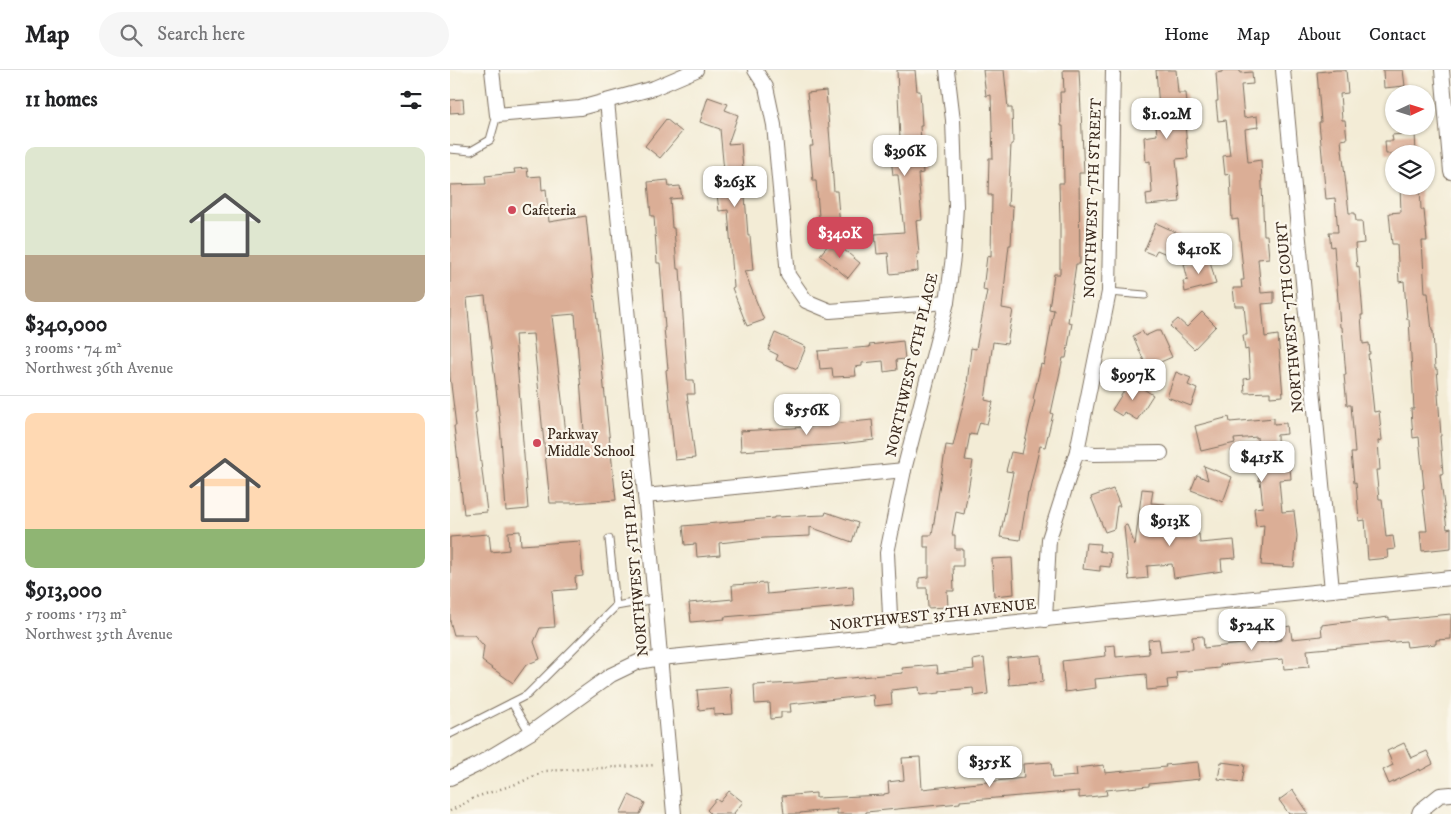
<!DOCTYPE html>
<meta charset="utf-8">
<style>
body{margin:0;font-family:"IM FELL DW Pica",serif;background:#f6f6f6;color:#202124;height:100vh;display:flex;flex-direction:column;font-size:19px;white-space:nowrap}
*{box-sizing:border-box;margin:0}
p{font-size:16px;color:#757577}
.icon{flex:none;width:28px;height:28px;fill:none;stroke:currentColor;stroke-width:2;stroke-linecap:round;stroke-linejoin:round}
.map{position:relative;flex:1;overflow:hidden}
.panel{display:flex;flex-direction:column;background:#fff;width:450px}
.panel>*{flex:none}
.needle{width:32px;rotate:86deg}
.buttons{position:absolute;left:935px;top:15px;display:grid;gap:10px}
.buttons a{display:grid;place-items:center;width:50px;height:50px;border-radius:50%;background:#fff;box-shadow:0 1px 4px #0004;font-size:25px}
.price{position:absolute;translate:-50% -42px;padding:0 11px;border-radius:10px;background:#fff;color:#222;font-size:16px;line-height:32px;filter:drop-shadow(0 1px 2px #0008)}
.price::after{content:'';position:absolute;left:50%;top:30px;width:15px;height:11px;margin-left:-8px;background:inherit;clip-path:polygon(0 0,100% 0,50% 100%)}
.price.selected{background:#d1495b;color:#fff}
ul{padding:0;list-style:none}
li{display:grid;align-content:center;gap:10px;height:265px;padding:0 25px}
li+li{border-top:1px solid #e0e0e0}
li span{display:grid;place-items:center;height:155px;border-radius:10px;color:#555}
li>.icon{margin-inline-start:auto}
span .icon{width:90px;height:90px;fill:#fffc;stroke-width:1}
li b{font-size:21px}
h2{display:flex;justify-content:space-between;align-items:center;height:60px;padding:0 25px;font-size:21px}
header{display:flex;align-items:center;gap:30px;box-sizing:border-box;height:70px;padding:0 25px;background:#fff;border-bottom:1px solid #e0e0e0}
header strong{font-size:24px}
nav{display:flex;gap:28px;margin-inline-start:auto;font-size:18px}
.search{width:350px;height:45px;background:#f6f6f6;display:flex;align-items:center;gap:12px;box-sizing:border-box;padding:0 18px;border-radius:28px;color:#757577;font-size:19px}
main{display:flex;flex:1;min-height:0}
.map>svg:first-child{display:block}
</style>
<header>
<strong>Map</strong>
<div class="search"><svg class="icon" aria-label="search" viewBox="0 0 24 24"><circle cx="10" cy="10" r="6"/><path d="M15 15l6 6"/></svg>Search here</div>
<nav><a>Home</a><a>Map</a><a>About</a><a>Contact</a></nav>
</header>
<main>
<section class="panel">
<h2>11 homes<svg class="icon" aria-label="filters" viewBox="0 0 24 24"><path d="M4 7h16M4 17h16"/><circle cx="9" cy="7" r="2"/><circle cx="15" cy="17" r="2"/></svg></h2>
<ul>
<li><span style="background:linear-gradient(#dfe7d0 70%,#b9a48a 0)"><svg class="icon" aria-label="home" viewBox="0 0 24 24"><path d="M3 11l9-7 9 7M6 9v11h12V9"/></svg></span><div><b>$340,000</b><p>3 rooms · 74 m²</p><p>Northwest 36th Avenue</p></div></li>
<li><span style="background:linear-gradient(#ffd9b3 75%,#8fb573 0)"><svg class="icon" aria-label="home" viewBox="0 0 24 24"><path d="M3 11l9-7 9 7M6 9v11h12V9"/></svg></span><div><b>$913,000</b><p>5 rooms · 173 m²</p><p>Northwest 35th Avenue</p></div></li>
</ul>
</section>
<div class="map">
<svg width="1001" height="744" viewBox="0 0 1001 744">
<rect width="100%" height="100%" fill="#fbf7ec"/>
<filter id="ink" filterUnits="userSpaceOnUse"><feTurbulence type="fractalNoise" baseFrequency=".02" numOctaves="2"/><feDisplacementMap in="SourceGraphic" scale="10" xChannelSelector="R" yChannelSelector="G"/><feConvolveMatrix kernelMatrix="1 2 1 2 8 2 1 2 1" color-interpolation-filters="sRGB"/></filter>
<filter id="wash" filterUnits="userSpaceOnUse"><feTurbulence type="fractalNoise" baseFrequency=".0096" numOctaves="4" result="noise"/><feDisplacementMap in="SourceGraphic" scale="20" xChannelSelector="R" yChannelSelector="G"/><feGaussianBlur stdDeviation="1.12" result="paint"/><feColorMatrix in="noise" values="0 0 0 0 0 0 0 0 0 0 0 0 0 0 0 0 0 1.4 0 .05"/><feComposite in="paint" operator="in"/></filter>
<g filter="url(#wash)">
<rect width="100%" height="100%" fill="#f3ecd6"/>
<g id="blocks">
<g fill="#dbae96" fill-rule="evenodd">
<polygon points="447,0 465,0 467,21 470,21 472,56 470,56 473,103 468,104 472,150 466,151 469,184 467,184 468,201 440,204 438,183 427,184 425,164 454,162 448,105 443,105 441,88 433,89 432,71 450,70"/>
<polygon points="533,0 554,0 558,38 562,38 563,74 561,74 558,136 563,136 561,175 559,175 552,238 563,240 557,274 543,272 535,330 543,332 537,354 530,352 526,365 520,364 515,390 523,391 514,444 506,442 502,465 505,465 505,479 513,479 513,496 503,496 504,521 497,521 498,537 478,538 477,518 469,518 469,508 479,507 479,477 474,477 474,465 482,465 496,375 503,376 518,314 517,314 521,278 526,279 537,221 533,220 537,186 541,187 542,125 538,125 539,88 543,88 541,25 536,26"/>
<polygon points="613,0 629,0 634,103 629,103 630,194 626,194 618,252 622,253 616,288 613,288 601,343 603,344 595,377 590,376 579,422 578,422 570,470 550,467 563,402 556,401 561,382 572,384 585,330 583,329 591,294 594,295 604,240 599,239 604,204 610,204 610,152 609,113 614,113 613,56 611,56 610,22 614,22"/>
<polygon points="706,0 726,0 728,23 736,23 738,43 734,43 738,88 726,89 730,132 697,135 696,124 702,123 700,91 696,92 694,67 707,65 704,37 709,37"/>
<polygon points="772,0 790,0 790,3 802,2 803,14 791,15 794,48 807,46 808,57 795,59 798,92 811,90 814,165 817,165 819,188 808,189 811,223 824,222 824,233 812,234 815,267 828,265 833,326 820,327 820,322 795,323 794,309 800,308 798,279 795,280 793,265 797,265 794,236 785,236 783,218 792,218 791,210 794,210 788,149 782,150 780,104 775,105 773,86 780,85 776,50 768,51 766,31 768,31 766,3 772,2"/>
<polygon points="886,0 896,0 898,23 890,24 892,50 895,50 897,69 891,70 899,143 905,143 906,151 912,151 914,173 905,174 907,197 909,196 913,245 911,245 913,274 919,273 920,284 918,284 924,342 929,341 932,370 928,371 930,400 926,400 929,429 932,429 936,467 943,466 945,479 937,480 938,488 918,490 915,450 909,451 906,412 904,413 901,383 905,383 901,335 897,335 894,305 896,305 892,257 890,257 884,176 881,177 879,162 888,162 885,128 876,129 869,52 871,52 867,2"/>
<polygon points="933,0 953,0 955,16 934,18"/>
<polygon points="376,21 384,121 387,121 390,156 370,158 366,111 363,111 360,76 363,76 357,23"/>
<polygon points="258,27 278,34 275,40 288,45 278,74 291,73 298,166 300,166 303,200 294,201 314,250 297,256 282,218 284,217 278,140 269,141 267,124 276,123 270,59 250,52"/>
<polygon points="13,29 14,42 0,43 0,30"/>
<polygon points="216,49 232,62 210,88 195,76"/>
<polygon points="965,63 966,83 936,84 935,71 943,71 942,65"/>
<path d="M77 98 78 107 91 106 92 120 96 119 99 152 136 146 166 430 123 433H100L83 264 65 265 78 439 56 441 50 352 35 226 17 228 27 342 25 343 37 442 14 444 4 356H6L0 306V115L36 114 35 106 65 103 64 99ZM125 244 134 361 116 363 102 246Z"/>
<polygon points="218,110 219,117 230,116 232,128 220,129 222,158 224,158 227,199 230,199 237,310 244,310 245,324 237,324 245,388 225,390 216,300 218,299 214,258 215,258 210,193 207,193 204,146 201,146 198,112"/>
<polygon points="950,116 970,116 971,140 974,140 977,171 972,171 975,223 978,223 982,261 983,261 985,299 987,299 989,324 988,324 991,366 990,366 993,404 990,404 997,459 1001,458 1001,478 972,481 970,461 977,461 972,419 974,418 969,367 963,368 961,339 964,339 959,249 957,249 954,211 949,212 947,174 942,174 939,143 951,142"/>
<polygon points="706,153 730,164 721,186 707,180 704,185 694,181"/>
<polygon points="382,170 410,193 398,208 370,185"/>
<polygon points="759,187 766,214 735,222 733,211 738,210 734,194"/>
<polygon points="752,242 766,256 744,279 720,256 728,249 737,257"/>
<polygon points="692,261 695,266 706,261 710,261 722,287 697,298 683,266"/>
<polygon points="325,263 356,277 347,299 326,290 328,285 318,280"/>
<polygon points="453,271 455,289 446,290 447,300 434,302 433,291 412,293 412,296 405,297 406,306 383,307 382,298 370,299 368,281 420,277 419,275"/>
<polygon points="726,302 741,308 738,315 747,319 741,336 717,327"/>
<polygon points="679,313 684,313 703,325 687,350 674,342 672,346 662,340"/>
<polygon points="779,347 780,352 824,348 824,354 836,353 837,364 827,365 828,397 840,397 841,409 829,410 832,442 844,441 847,466 844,497 811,495 814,455 806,456 804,438 813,437 810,410 809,411 807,367 784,369 785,373 751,381 745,356"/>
<polygon points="422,350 424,370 390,374 291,381 290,361 343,358"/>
<polygon points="754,396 782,407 773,432 741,420 747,405 758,410"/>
<polygon points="663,419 670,436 667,436 664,459 655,462 641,427"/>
<polygon points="692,419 703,420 701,433 715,434 711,467 749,464 750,473 784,470 786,488 771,489 772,501 724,508 722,494 697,496 698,508 679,510 674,456 677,455 685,475"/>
<polygon points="376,442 408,453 402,472 360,457 360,466 315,468 269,473 270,485 247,487 246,474 235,475 233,456 324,448 324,447 375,445"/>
<polygon points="70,461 71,475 130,471 133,506 125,507 126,519 102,521 105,557 90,558 84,572 90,589 76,595 63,613 32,591 34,576 24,565 4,565 0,551 0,467 39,464 41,482 59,480 58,462"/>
<polygon points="636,473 650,474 649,481 661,483 660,497 650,496 650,501 633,499"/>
<polygon points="562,488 564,524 544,526 542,489"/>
<polygon points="316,513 317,524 403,516 404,536 274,547 275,549 241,552 239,533 283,529 282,515"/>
<polygon points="1001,544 1001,569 986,570 986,574 957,577 956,571 857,580 859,597 834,599 833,589 770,595 770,598 726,602 727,609 717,610 718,618 697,620 696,604 645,609 646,618 615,622 612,591 656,586 655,576 665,575 666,587 699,584 698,570 709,569 711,582 743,579 742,567 753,566 754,578 831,570 830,558 840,556 842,569 872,566 871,555 939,547 939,550"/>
<polygon points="591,585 593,612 559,615 557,588"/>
<polygon points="534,588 538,624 524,626 523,618 490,621 490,623 470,625 469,617 441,620 442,634 424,636 423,625 340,634 341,642 331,642 331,648 321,649 320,633 305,634 304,615 347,613 453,603 452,598 487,595 488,603 524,599 523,590"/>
<polygon points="281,617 283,644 264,645 264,638 249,640 247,620"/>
<polygon points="954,673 961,688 977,681 983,694 970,701 970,699 939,714 933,700 943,695 937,681"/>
<polygon points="470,687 472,719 574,708 573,694 601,692 603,708 627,706 626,698 654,695 655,703 716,697 715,695 748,692 750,709 699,714 699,716 656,720 657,725 629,728 629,721 510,731 510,733 416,742 416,744 387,744 387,739 350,743 350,744 334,744 332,726 366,723 366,728 434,725 434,724 439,723 438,712 454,710 452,688"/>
<polygon points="771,692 795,695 792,712 768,709"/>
<polygon points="843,720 859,744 839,744 829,730"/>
<polygon points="279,721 293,732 284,743 285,744 261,744 257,740 266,729 270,732"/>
<polygon points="179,725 195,733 190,744 170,744"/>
</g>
</g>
</g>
<g filter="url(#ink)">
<use href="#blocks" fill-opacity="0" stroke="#7b6e5e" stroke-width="1"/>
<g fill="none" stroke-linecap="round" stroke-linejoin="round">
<g stroke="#7b6e5e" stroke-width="9">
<g id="lane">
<polyline points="0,79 21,81 40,70 47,45"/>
<polyline points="659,222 695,225"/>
<polyline points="159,469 166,536"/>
<polyline points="62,633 80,663"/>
<polyline points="0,664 77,625 166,536 205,529"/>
</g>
</g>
<g stroke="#7b6e5e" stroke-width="16">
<g id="street">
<polyline points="42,0 47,45 130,38 204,18 246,0"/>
<polyline points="305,0 316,17 324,55 338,205 356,231 380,241 497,232"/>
<polyline points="833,0 882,520"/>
<polyline points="992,0 1001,102"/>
<polyline points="157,31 205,529 224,744"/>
<polyline points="627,381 644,384 711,383"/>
<polyline points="195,426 454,400"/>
<polyline points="595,550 599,469 627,381 659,222 663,0"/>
<polyline points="441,566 437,483 454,400 497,232 503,187 506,136 503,50 497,0"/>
<polyline points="0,708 25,696 80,663 161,605 188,592 211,588 1001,508"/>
<polyline points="969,744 970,741 990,725 1001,724"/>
</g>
</g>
<polyline stroke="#7b6e5e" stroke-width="2.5" stroke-dasharray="1 4" stroke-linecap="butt" points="0,741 26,727 69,713 95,701 206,695"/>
<use href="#lane" stroke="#fff" stroke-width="7"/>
<use href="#street" stroke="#fff" stroke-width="14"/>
</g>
</g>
<g fill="#d1495b" stroke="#fbf7ec" stroke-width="2">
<circle cx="62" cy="140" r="5"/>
<circle cx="87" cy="373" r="5"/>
</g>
<g text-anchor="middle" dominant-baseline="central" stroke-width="4.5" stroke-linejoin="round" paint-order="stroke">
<g font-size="15" fill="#3b2a1e" stroke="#fbf7ec">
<text transform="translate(643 128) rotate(-88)">NORTHWEST 7TH STREET</text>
<text transform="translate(840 247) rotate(-95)">NORTHWEST 7TH COURT</text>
<text transform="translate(462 295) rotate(-77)">NORTHWEST 6TH PLACE</text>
<text transform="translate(185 493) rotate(-95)">NORTHWEST 5TH PLACE</text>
<text transform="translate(483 545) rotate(-6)">NORTHWEST 35TH AVENUE</text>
</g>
<g font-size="15" fill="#3b2a1e" stroke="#fbf7ec" text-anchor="start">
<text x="72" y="140">Cafeteria</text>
<text x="97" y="364">Parkway<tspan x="97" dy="17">Middle School</tspan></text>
</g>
</g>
</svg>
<div class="buttons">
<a><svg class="needle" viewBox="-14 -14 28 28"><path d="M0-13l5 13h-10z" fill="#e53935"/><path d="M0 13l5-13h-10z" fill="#757577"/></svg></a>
<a><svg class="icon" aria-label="layers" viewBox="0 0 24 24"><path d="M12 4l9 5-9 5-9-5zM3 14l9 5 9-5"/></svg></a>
</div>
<b class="price" style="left:717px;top:70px">$1.02M</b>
<b class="price" style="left:455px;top:107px">$396K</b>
<b class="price" style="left:285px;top:138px">$263K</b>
<b class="price selected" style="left:390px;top:189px">$340K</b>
<b class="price" style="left:749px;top:205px">$410K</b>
<b class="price" style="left:683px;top:331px">$997K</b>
<b class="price" style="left:357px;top:366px">$556K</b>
<b class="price" style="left:812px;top:413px">$415K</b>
<b class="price" style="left:720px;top:477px">$913K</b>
<b class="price" style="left:802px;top:581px">$524K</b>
<b class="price" style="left:540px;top:718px">$355K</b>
</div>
</main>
